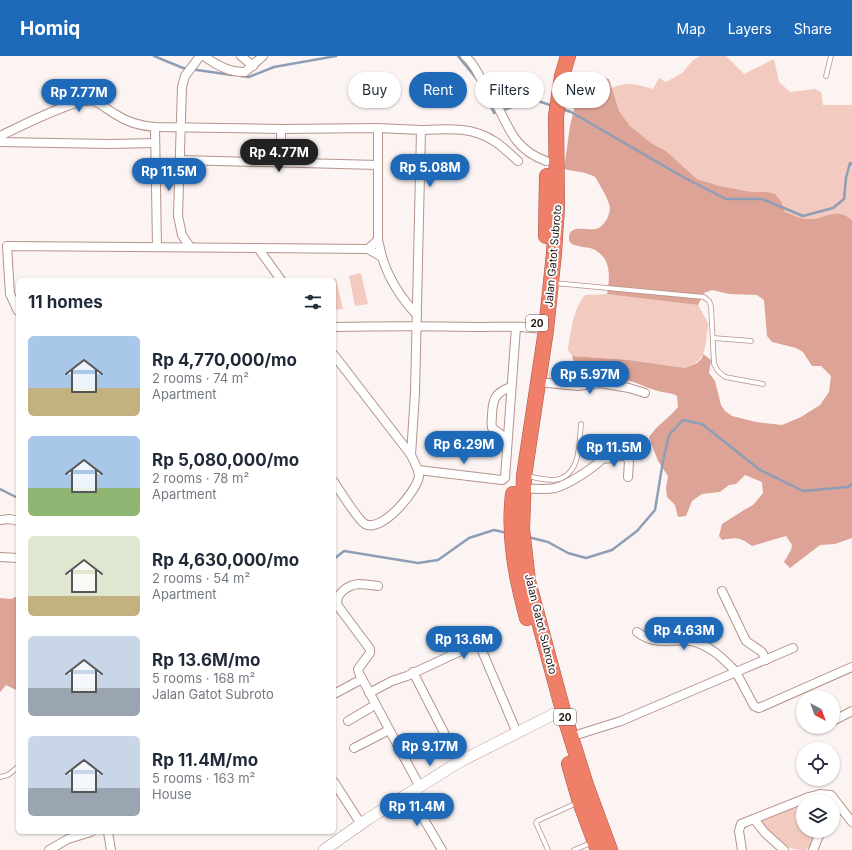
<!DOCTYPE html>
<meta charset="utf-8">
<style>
body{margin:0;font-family:Inter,sans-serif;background:#f2f2f3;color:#1f2937;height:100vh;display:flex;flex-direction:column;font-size:15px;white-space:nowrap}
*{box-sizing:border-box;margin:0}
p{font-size:13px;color:#747a83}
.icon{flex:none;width:22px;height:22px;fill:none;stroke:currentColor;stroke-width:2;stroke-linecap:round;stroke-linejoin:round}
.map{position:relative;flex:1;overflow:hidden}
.drawer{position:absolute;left:16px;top:222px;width:320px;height:556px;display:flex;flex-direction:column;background:#fff;border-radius:6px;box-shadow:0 1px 3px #0004}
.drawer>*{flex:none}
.guide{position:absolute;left:348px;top:16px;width:380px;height:36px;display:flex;gap:8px}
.needle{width:26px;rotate:139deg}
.fabs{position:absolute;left:796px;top:634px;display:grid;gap:8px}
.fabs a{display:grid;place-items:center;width:44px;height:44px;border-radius:50%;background:#fff;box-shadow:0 1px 3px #0004;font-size:20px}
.price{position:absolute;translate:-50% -34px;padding:0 9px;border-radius:14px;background:#1e6ab9;color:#fff;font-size:13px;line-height:26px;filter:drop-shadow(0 1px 2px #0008)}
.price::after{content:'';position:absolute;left:50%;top:24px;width:12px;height:9px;margin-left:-6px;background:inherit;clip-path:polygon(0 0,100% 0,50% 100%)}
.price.current{background:#222;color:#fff}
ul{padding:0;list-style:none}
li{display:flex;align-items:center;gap:12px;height:100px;padding:0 12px}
li span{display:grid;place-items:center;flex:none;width:112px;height:80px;border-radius:6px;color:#555}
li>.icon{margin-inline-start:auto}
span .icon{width:48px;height:48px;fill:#fffc;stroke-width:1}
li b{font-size:17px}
h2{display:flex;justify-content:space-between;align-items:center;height:48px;padding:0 12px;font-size:17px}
.tag{padding:0 14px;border-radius:18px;background:#fff;box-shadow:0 1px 3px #0004;font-size:14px;line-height:36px}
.tag.current{background:#1e6ab9;color:#fff}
header{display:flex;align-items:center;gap:24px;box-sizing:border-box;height:56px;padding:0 20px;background:#1e6ab9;color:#fff}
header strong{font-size:19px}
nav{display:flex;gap:22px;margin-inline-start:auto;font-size:14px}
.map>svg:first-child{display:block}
</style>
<header>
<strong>Homiq</strong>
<nav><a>Map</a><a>Layers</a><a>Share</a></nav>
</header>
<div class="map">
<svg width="852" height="794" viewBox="0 0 852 794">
<rect width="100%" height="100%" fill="#fcf4f2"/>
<g fill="#f2cac0">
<path d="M700 0H726L744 18 774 3 779 26 790 36 815 33 821 36 823 49H852V164C836 150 826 163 810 163 802 164 792 158 785 156L781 145 775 138 768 136H752L720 130 697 123 666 95 651 87 630 70 619 55 611 32C628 25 636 28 653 33L659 22 666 26 682 17 693 4Z"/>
<polygon points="361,217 368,248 355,250 349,220"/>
<polygon points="336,222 343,253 334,254 334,224 328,224"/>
<path d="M612 238 698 249 708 267V271C704 293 708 303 685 312L629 304 572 300 568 294C570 277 574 251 585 239Z"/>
<path d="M803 750V775H818L811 789 806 794C781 794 775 784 761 765L791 753Z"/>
</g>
<g fill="#dda396">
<path d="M592 19 609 23 619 55 630 70 651 87 666 95 697 123 720 130 752 136H768L775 138 781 145 785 156C792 158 802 164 810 163 826 163 836 150 852 164V482L835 488 820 489 790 512 784 506 791 494 792 489 786 480 752 490C740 481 736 481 722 484L719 480 722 468 744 454 753 449 763 437 762 426 745 419 736 428 729 429 720 436 702 438 692 445 686 460 678 461 675 449 667 441 666 432 668 420 658 405 649 381C657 369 669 362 678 351L677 340C672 337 668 337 662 336 651 334 641 328 630 325 610 320 577 325 572 300L629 304 685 312 697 307 702 302 703 298 711 304 709 317 715 325 721 349 725 355 732 360 756 366 782 369 801 361 820 349 829 336 831 320 821 310H812L803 296 796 292 772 286 767 280 764 244 757 239 729 238 712 234 704 237 698 249 607 238C609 227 611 212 604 202 602 199 596 194 593 193 586 190 570 192 569 183 568 167 588 175 596 173 602 171 604 167 607 163 609 158 611 153 609 148 606 139 600 129 595 121 584 115 576 116 564 113L570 70 579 33Z"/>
<polygon points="18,540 18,635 6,629 0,636 0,542 11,543"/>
</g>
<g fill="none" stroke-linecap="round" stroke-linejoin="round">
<g stroke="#8e9eb6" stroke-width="2.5">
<polyline points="154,0 183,12 232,19"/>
<polyline points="458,0 480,27 494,57 535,44 553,50"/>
<polyline points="241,20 249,21 274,11 336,0"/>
<polyline points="562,53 571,56 683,121 726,143 762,143 803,160 833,152 844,143 846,122 850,107 852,108"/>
<polyline points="0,433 18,442"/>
<polyline points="528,481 548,486 568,497 586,502 612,494 637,475 655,454 663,405 669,379 683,364 702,368 760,414 803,435 848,431 852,428"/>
<polyline points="334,503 344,495 418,507 438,504 469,482 494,474 507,477"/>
</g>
<g stroke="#b6938b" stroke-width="5.5">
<g id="lane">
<polyline points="826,20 831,0"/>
<polyline points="554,227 704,241 709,245 711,250 714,308 718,315 725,321 763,328"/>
<polyline points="714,282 751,285"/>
<path d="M528 420C536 422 555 426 562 422 581 413 579 386 581 368"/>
<polyline points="0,721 8,719 18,711"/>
<polyline points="548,794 536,767 537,765 577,747"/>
<polyline points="574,794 593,786"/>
</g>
</g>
<g stroke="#b6938b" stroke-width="10">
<g id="street">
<path d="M204 0C216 9 230 17 245 16L263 0"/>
<polyline points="241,0 253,10"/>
<path d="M465 0C472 6 477 15 481 23 486 31 492 40 497 49 510 75 516 94 546 105"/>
<polyline points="155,71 157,191"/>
<polyline points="378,72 421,74"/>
<path d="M0 80C17 72 79 40 94 45 101 48 108 54 115 58 127 66 140 70 155 71L281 73 378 72V184"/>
<polyline points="0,86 110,88 155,87"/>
<polyline points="180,104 378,109"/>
<polyline points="281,107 281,73"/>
<polyline points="190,191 182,179 178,160 182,31 185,20 200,0"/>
<path d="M258 192 368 193 382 201C389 224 401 242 417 259"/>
<polyline points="368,193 378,184 382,201"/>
<polyline points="18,255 10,238 7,190 258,192 281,224"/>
<path d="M334 271C382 270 430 270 479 271 501 271 525 269 546 274"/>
<path d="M516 271 505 422 502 424 418 414 411 399 415 337 421 74C446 73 472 70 494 85 502 90 510 98 518 105"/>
<polyline points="334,299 411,399"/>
<polyline points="538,326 578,330 600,327 629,332 645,337"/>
<path d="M507 383 492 372C491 367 492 363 492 358 493 342 495 337 511 331"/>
<path d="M602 402C611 405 618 398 626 400L629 405 628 421"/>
<path d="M334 426C340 435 358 464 365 468 382 477 417 435 419 420 419 418 418 416 418 414"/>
<path d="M523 432C534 433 545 434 555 432 568 429 597 410 605 400 609 395 610 390 611 385"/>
<polyline points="0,464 10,463 18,465"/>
<polyline points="0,501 18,502"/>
<path d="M378 530C371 529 365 528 359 528 348 529 334 538 338 550L370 593V597L358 613 359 617 420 731"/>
<polyline points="722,535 746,585 762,596 766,604"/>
<path d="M637 576C657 591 669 582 691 585 710 589 724 603 736 616L793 592"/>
<polyline points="413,616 459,706"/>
<polyline points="369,637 392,625 407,620 478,587 480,590 517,677"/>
<polyline points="334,638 362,623"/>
<polyline points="348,665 375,649"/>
<polyline points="833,665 852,655"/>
<polyline points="816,673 821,671"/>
<polyline points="570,681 621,665 736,616 754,650 759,652 852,611"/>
<polyline points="354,692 389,674"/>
<polyline points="334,726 361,768"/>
<polyline points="409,738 442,794"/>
<polyline points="754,763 765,777 784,794"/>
<polyline points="108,776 111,794"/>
<polyline points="49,794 68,783 91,776"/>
<polyline points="742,794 739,775 741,768 809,741 820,738 831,739 852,766"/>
<polyline points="813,794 821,775"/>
</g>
</g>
<g stroke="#b6938b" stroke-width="12">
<polyline id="secondary" points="324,794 368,763 459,706 554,658"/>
</g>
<g stroke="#a75a4a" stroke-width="16">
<g id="highway">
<polyline points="568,0 562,20 556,60 557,151 554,197 546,274 524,420 522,473 528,525 565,662 586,729 610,794"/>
<polyline points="546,180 547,120"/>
<path d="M513 438C508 481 516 521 527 562"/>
<polyline points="569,708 580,746 598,794"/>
</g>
</g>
<use href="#lane" stroke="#fff" stroke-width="4"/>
<use href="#street" stroke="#fff" stroke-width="8"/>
<use href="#secondary" stroke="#fff" stroke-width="11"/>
<use href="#highway" stroke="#ef7f68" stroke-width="15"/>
</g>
<g text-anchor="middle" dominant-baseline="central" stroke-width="3.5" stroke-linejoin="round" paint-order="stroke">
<g fill="#fff" stroke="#645b59" stroke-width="1">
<rect x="526" y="259" width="22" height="16" rx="3"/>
<rect x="554" y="653" width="22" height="16" rx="3"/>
</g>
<g font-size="10" font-weight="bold" fill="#221512">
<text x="537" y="267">20</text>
<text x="565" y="661">20</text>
</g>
<g font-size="11" fill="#221512" stroke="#fff">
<text transform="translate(553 200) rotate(-85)">Jalan Gatot Subroto</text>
<text transform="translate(541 568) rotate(76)">Jalan Gatot Subroto</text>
</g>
</g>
</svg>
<div class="fabs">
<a><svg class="needle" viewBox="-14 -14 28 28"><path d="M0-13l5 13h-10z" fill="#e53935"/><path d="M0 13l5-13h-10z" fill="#747a83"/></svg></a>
<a><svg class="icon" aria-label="locate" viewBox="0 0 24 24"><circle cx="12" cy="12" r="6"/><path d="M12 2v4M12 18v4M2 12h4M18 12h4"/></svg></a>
<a><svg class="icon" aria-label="layers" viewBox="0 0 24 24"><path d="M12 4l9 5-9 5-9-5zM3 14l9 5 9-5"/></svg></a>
</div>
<b class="price" style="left:79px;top:57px">Rp 7.77M</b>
<b class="price current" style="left:279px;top:117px">Rp 4.77M</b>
<b class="price" style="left:430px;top:132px">Rp 5.08M</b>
<b class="price" style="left:169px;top:136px">Rp 11.5M</b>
<b class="price" style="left:590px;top:339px">Rp 5.97M</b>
<b class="price" style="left:464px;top:409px">Rp 6.29M</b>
<b class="price" style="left:614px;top:412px">Rp 11.5M</b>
<b class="price" style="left:684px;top:595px">Rp 4.63M</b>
<b class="price" style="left:464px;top:604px">Rp 13.6M</b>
<b class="price" style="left:430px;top:711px">Rp 9.17M</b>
<b class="price" style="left:417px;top:771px">Rp 11.4M</b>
<div class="guide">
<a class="tag">Buy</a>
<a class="tag current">Rent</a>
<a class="tag">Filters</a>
<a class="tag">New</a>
</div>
<section class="drawer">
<h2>11 homes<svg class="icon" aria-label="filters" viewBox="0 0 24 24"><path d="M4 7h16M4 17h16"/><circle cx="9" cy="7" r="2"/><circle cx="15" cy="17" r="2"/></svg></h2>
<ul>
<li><span style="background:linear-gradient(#a9c7e8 65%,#c2b280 0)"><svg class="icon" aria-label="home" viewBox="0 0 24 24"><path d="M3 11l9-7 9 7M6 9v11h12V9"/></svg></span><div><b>Rp 4,770,000/mo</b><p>2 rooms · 74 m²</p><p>Apartment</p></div></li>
<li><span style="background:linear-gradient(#a9c7e8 65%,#8fb573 0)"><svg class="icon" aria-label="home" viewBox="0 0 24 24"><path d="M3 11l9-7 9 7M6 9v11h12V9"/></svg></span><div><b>Rp 5,080,000/mo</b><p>2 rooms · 78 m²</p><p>Apartment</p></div></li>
<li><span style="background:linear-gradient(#dfe7d0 75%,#c2b280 0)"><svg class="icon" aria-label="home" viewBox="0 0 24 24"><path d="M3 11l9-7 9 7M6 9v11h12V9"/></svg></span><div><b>Rp 4,630,000/mo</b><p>2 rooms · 54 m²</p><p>Apartment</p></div></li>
<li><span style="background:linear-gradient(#c9d6e8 65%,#9aa5b1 0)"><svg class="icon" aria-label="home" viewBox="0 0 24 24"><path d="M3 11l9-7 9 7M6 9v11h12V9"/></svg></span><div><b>Rp 13.6M/mo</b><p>5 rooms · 168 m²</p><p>Jalan Gatot Subroto</p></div></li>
<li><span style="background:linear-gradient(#c9d6e8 65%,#9aa5b1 0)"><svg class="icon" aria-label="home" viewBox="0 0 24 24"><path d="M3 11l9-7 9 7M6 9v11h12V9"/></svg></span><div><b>Rp 11.4M/mo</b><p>5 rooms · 163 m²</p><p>House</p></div></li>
</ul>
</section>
</div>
